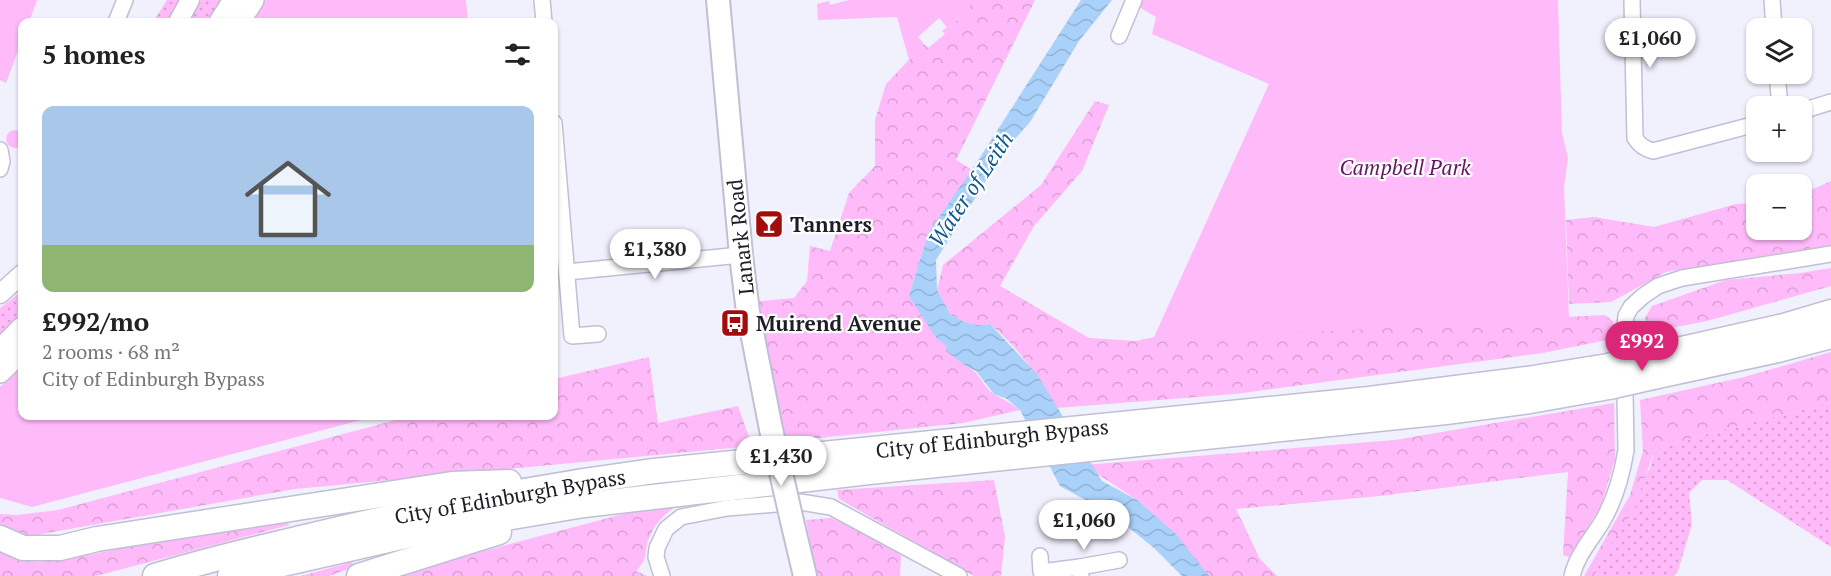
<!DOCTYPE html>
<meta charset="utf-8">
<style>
body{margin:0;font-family:"PT Serif",serif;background:#f2f2f2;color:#222;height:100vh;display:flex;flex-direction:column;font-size:22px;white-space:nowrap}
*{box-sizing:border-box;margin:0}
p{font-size:20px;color:#767676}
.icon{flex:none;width:33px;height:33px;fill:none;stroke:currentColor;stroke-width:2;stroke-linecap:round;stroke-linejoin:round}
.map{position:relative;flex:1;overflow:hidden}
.details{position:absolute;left:18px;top:18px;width:540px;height:402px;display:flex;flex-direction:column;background:#fff;border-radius:12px;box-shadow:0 2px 4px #0004}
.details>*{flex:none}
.fabs{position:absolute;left:1746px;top:18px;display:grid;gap:12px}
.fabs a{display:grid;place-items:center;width:66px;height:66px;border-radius:12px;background:#fff;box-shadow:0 2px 4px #0004;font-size:30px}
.price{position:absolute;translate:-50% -51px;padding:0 14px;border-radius:21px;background:#fff;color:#222;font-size:20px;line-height:39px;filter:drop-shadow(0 2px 3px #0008)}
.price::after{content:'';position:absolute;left:50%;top:36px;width:18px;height:14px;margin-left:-9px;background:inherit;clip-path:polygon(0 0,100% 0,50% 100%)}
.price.on{background:#db2777;color:#fff}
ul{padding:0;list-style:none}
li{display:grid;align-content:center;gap:12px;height:318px;padding:0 24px}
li+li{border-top:2px solid #e0e0e0}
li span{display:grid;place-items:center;height:186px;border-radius:12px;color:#555}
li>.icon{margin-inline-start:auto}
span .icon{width:108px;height:108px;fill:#fffc;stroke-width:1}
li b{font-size:26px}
h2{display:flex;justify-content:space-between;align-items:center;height:72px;padding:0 24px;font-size:26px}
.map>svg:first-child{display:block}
</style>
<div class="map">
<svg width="1831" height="576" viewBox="0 0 1831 576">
<defs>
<pattern id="grass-dots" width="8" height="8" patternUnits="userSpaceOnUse" patternTransform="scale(1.5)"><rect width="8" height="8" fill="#febaf9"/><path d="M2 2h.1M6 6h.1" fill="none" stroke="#d99fd5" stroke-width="1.8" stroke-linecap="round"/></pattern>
<pattern id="forest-crowns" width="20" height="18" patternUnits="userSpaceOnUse" patternTransform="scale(1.5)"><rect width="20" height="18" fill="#febaf9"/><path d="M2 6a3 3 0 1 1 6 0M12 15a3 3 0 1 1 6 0" fill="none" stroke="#d99fd5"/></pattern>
<pattern id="water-waves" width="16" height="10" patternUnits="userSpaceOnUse" patternTransform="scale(1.5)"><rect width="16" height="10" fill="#a9d1f9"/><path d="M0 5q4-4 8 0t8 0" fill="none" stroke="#91b3d5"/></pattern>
</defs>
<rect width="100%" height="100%" fill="#f1f0fd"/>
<g fill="url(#grass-dots)">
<polygon points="167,0 181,0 169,22 153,22"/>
<polygon points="201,0 221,0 207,22 189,22"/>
<polygon points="22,291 22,313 0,335 0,308"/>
<polygon points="1831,403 1831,547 1727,480 1702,480 1689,493 1692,524 1678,571 1674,576 1595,576 1600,561 1650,468 1655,449 1721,430"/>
</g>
<g fill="url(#forest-crowns)">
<path d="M974 0H1035L956 160 972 170 928 233 909 296 966 366C981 373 981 385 994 394 1003 400 1012 403 1020 410L963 423 781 442 752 302 794 298 807 281 810 246 830 251 849 193 875 166V120L886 84 924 44 928 48 945 34Z"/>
<path d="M1095 101 1109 105 1082 171 1034 226 1000 286 1089 338 1136 341 1154 337 1605 315 1613 321 1612 339 1543 353 1235 394 1057 408C1039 377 1018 347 990 324 976 327 966 324 954 316L952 317 937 290 943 265 1041 185Z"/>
<polygon points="1831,181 1831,245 1666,272 1611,302 1569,304 1566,220 1594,217 1654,227 1736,204 1756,203 1756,230 1802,230 1802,194"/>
<polygon points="1831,268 1831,286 1707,321 1645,333 1645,318 1652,306 1726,280 1800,273"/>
<polygon points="1831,352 1831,403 1721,430 1655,449 1634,510 1600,561 1595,576 1584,576 1630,495 1643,451 1640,400 1744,377"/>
<polygon points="649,357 658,423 738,406 752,446 295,489 30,536 0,524 0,514 17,515 58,510 411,416 554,416 554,379"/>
<polygon points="1614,403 1615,459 1601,506 1569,557 1563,555 1568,472 1380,496 1236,509 1260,559 1277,576 1205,576 1197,563 1140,502 1084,465 1395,440"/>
<polygon points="994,480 1005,537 1001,576 974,576 839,499 837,490"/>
<path d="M675 507C664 515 655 523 650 536 642 552 651 556 636 571L647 576H402L461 557 627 513Z"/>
<polygon points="285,515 289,525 96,576 0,576 0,551 37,562 93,554"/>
<polygon points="831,518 885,543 901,556 900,576 816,576 806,520"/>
<polygon points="352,562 354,567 329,576 301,576"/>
</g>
<g fill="#febaf9">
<polygon points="0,0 37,0 29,22 22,22 22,40 6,83 0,80"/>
<polygon points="261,0 466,0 468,22 246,22"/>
<polygon points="849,0 974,0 945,34 942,31 947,27 939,18 918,37 924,44 909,60 897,17 818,20 817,4 829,1 830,5"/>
<polygon points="1142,0 1558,0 1562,133 1568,158 1564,187 1569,319 1250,335 1154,337 1269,84 1152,34 1156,17 1139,7"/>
<circle cx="15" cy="139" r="9"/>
<polygon points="22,364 22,416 376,416 32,507 0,498 0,387"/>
</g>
<path fill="url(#water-waves)" d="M1081 0H1112L1079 41 1030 122 1006 149 936 260 937 290 952 317 954 316C966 324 976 327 990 324L1037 374 1102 481 1137 500 1176 534 1209 576H1182L1154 548 1113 515 1060 486 1020 410 1007 399 994 394 976 371 966 366 946 351 947 346 937 339 909 296 928 233 977 162Z"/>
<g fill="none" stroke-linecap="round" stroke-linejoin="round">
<g stroke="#c1bfd4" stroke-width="18">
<g id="minor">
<polyline points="542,0 544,22"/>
<path d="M1632 0 1635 138C1640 146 1645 149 1653 151L1756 124"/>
<polyline points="1772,0 1774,28"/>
<polyline points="116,22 125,0"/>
<polyline points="1119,36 1134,0"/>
<polyline points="1777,74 1780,106"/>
<polyline points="1802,111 1831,102"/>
<polyline points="554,123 572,336 598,334"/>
<polyline points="0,150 2,161 0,169"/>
<polyline points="567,272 741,255"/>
<polyline points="1040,556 1041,572 1080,567 1081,576"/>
<polyline points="1080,567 1119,560"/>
<polyline points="662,576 656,557 657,548 666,529 681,517 727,508 800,502 831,507 959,576"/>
<path d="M1572 576C1577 555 1591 540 1602 522 1615 500 1622 475 1626 450L1624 337 1626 316 1631 307 1643 296 1658 286 1682 278 1831 254"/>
</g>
</g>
<g stroke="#c1bfd4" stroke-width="21">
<g id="tertiary">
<polyline points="178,22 190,0"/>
<polyline points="0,294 22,274"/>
</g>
</g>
<g stroke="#c1bfd4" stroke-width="24">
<g id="secondary">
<polyline points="220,22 234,0"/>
<polyline points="239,22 253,0"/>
<polyline points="0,350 22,328"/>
<polyline points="0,372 22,350"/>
</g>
</g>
<g stroke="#c1bfd4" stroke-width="26">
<g id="primary">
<polyline points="718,0 741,255 748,312 771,429"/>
<polyline points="792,521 805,576"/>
</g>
</g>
<g stroke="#c1bfd4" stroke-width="27">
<g id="trunk">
<polyline points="1651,356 1784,326 1831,312"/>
<polyline points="1653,377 1778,350 1831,336"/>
<polyline points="0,538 23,548 60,548 97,539 452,484 509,482"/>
<path d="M155 576C209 559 263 547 318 534 429 507 541 486 654 471L1369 399 1527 379 1608 366"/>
<polyline points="230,576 432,530 584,505 869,472 1446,412 1530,401 1609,387"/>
<polyline points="359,576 499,532"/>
</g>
</g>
<use href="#minor" stroke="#fff" stroke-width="15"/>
<use href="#tertiary" stroke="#fff" stroke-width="18"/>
<use href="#secondary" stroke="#fff" stroke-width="21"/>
<use href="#primary" stroke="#fff" stroke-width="22"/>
<use href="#trunk" stroke="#fff" stroke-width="24"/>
<g stroke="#c1bfd4" stroke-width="26" stroke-linecap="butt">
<polyline id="primary-bridge" points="771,429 792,521"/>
</g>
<g stroke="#c1bfd4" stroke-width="27" stroke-linecap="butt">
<g id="trunk-bridge">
<polyline points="1608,366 1651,356"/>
<polyline points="1609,387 1653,377"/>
</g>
</g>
<use href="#primary-bridge" stroke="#fff" stroke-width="22"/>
<use href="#trunk-bridge" stroke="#fff" stroke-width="24"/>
</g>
<defs>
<g id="bar-square" transform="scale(1.5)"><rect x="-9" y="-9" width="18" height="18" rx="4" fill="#a30c0a" stroke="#fff"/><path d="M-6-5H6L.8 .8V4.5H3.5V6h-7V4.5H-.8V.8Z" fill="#fff"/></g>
<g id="bus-square" transform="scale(1.5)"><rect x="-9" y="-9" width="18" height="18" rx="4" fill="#a30c0a" stroke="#fff"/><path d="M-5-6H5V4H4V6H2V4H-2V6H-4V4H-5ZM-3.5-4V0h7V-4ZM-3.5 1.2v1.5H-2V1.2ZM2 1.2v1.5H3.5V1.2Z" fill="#fff"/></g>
</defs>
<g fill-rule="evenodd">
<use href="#bar-square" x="769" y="224"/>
<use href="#bus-square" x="735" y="323"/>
</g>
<g text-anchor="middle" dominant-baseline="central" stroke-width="4.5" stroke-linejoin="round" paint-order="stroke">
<g font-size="21" font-style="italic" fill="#661565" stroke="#fff">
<text x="1405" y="167">Campbell Park</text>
</g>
<g font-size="21" font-weight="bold" fill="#1e1d25" stroke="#fff" text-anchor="start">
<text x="790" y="224">Tanners</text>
<text x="756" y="323">Muirend Avenue</text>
</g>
<g font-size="21" fill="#1e1d25" stroke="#fff">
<text transform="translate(740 237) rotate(-96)">Lanark Road</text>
<text transform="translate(992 438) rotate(-6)">City of Edinburgh Bypass</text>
<text transform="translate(510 496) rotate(-10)">City of Edinburgh Bypass</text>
</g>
<g font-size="22" font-style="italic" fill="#0d5994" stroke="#fff">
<text transform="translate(970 189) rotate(-56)">Water of Leith</text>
</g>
</g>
</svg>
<div class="fabs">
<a><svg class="icon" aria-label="layers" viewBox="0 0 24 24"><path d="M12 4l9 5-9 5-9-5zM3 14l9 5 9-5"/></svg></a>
<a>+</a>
<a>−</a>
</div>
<b class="price" style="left:1650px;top:69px">£1,060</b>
<b class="price" style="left:655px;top:280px">£1,380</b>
<b class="price on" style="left:1642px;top:372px">£992</b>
<b class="price" style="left:781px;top:487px">£1,430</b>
<b class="price" style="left:1084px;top:551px">£1,060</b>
<section class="details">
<h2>5 homes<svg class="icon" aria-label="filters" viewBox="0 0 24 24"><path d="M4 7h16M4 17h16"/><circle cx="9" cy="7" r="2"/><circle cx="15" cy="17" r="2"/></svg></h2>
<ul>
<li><span style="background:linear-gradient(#a9c7e8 75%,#8fb573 0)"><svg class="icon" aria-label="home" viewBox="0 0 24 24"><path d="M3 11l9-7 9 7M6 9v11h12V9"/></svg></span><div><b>£992/mo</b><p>2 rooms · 68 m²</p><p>City of Edinburgh Bypass</p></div></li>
</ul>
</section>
</div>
